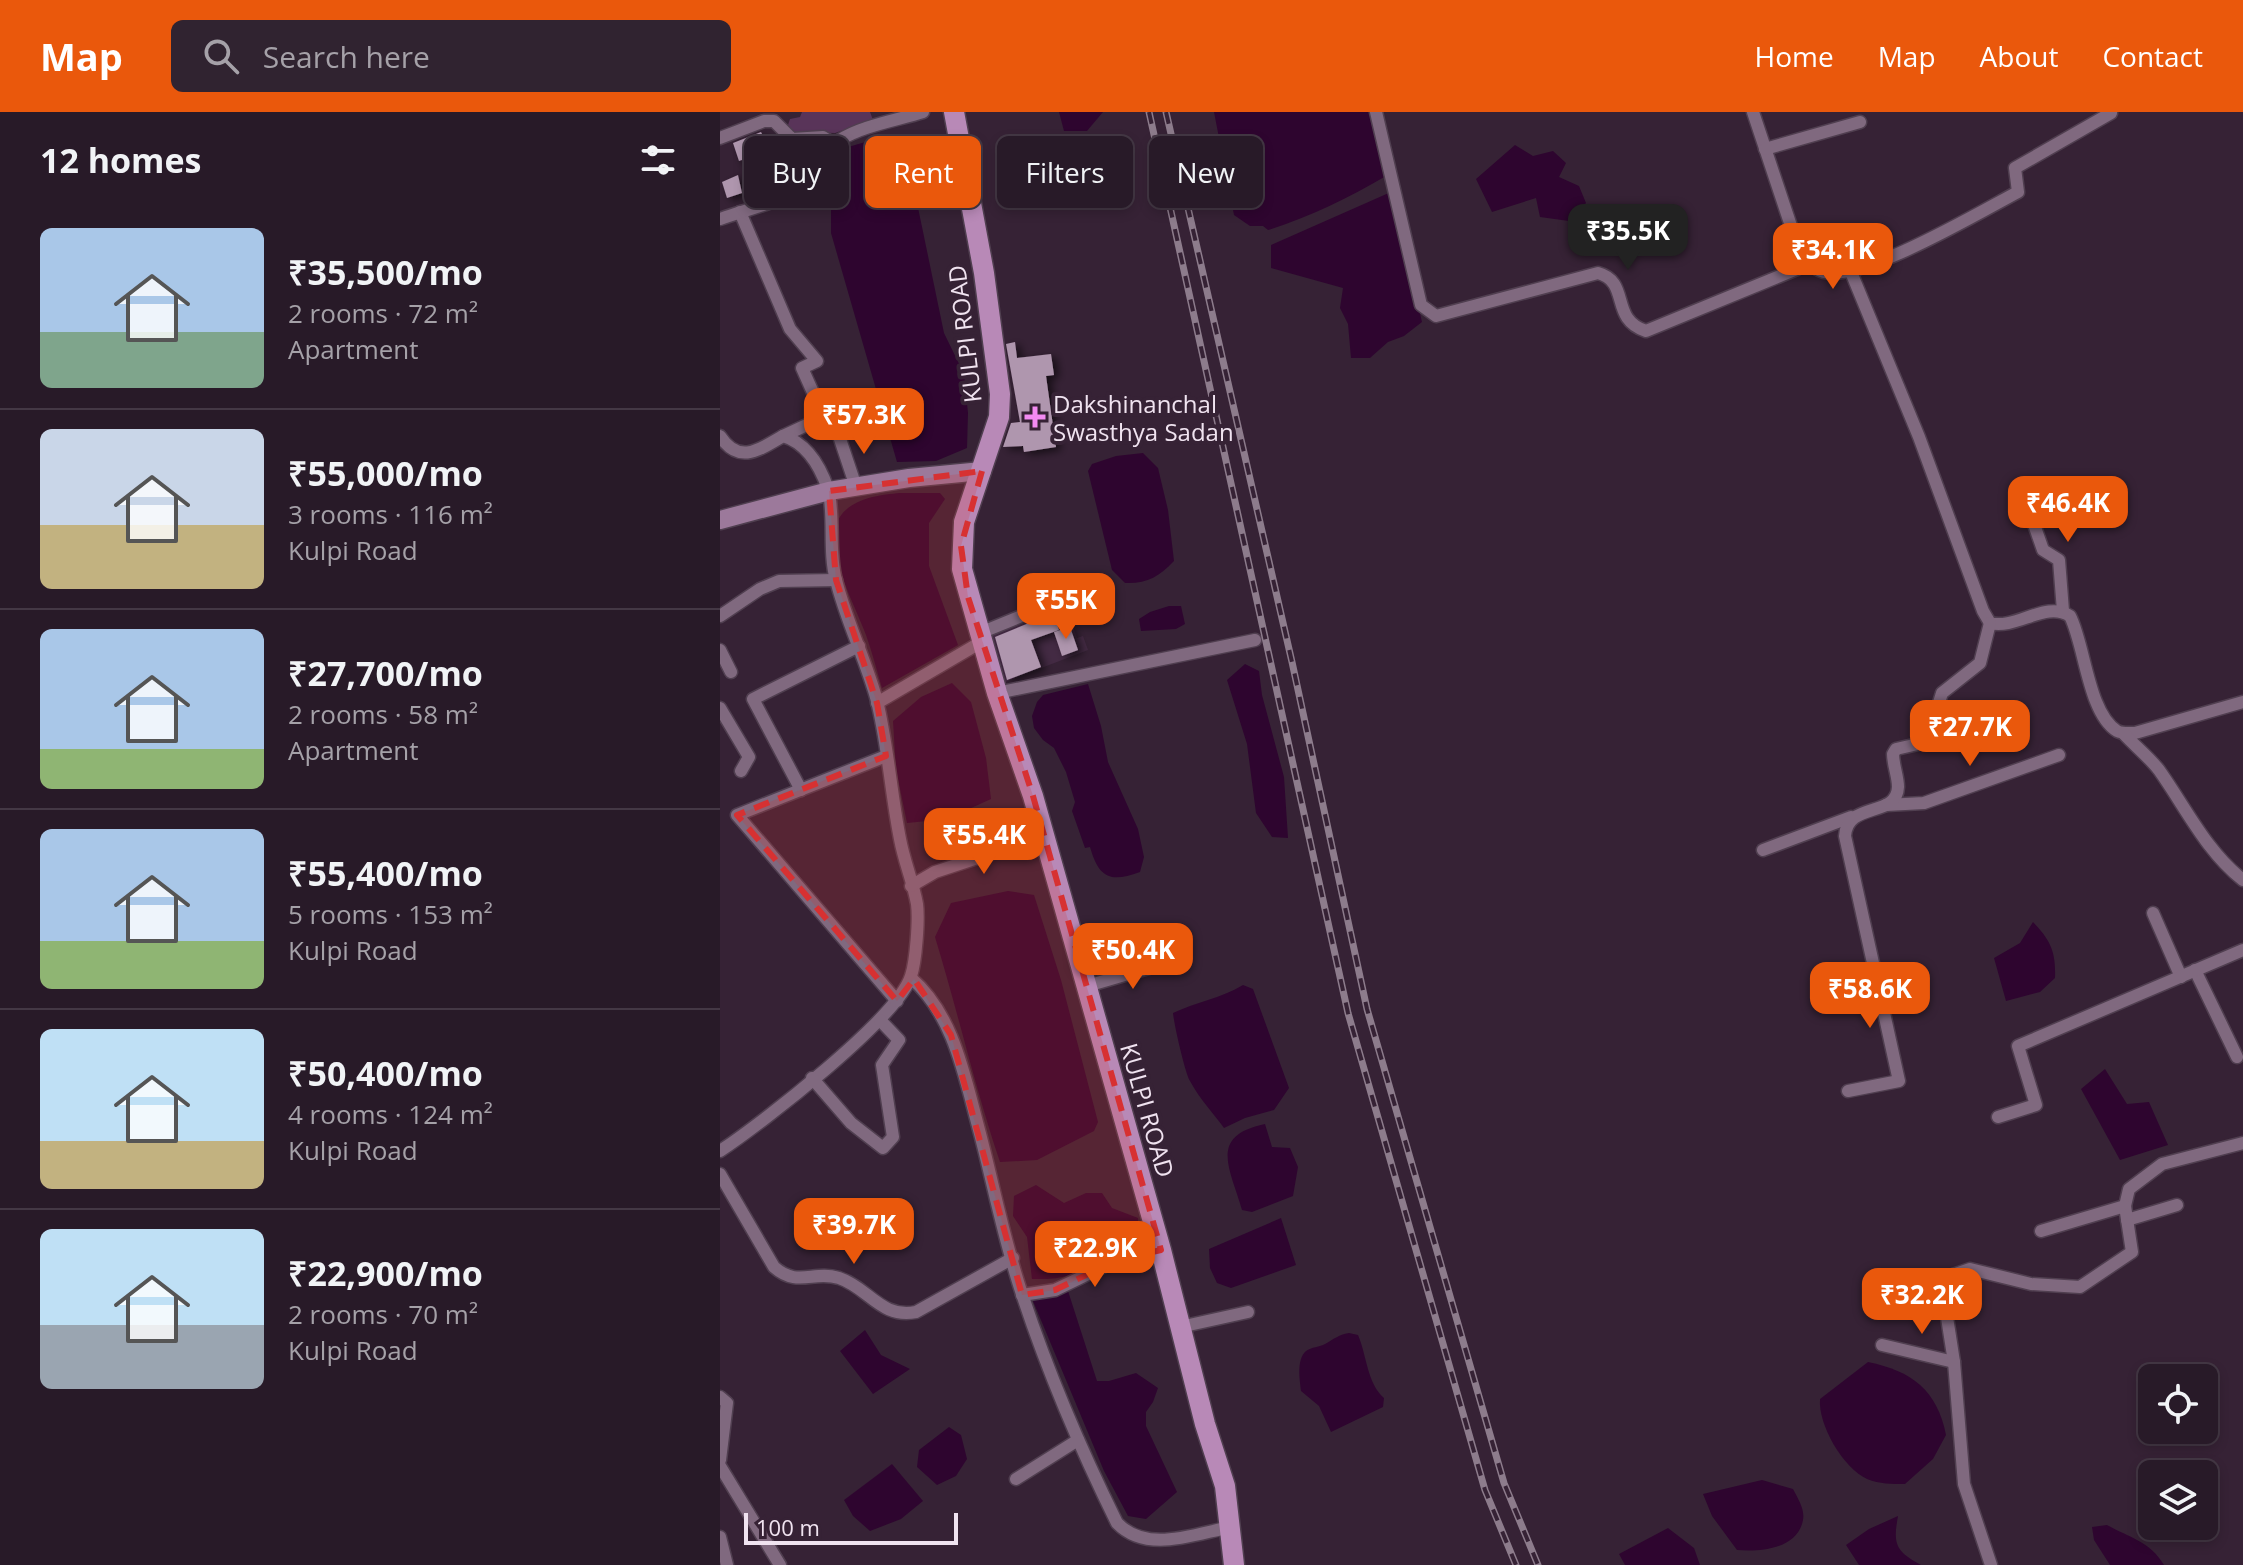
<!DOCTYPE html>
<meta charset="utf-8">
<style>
body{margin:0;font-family:"Open Sans",sans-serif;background:#302330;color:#f1f3f6;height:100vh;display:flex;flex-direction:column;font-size:30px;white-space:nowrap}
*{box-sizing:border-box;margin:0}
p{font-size:26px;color:#a5a1a8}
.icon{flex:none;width:44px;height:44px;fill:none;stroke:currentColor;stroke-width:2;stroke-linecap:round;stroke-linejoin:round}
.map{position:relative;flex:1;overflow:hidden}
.side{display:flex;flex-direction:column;background:#281a28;width:720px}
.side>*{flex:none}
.top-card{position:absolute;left:24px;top:24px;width:760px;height:72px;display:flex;gap:16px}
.buttons{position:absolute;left:1418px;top:1252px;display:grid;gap:16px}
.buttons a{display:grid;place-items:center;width:80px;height:80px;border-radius:12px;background:#281a28;box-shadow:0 4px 12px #0003,0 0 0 2px #443845;font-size:40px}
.scale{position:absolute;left:24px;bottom:20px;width:214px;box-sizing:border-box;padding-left:8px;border:4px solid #f0e3f0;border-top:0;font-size:22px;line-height:28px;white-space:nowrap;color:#f0e3f0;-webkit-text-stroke:6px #362235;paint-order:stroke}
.price{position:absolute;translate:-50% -68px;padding:0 18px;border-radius:16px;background:#ea580c;color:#fff;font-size:26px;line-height:52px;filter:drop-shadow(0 2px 4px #0008)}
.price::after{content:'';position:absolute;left:50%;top:48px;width:24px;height:18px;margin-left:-12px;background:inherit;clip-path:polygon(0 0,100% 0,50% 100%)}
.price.current{background:#222;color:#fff}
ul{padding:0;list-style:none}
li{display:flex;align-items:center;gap:24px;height:200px;padding:0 40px}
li+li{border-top:2px solid #443845}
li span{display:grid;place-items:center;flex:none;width:224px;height:160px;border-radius:12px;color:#555}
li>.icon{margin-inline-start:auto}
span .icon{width:96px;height:96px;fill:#fffc;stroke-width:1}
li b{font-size:34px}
h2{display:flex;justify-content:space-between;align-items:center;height:96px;padding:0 40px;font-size:34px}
.tag{padding:0 28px;border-radius:12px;background:#281a28;box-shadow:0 4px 12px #0003,0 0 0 2px #443845;font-size:28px;line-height:72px}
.tag.current{background:#ea580c;color:#fff}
header{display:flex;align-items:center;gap:48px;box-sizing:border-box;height:112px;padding:0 40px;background:#ea580c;color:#fff}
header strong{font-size:38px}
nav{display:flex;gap:44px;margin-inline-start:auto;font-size:28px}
.search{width:560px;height:72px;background:#302330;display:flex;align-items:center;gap:20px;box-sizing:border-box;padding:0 28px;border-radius:12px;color:#a5a1a8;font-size:30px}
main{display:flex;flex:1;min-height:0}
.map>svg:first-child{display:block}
</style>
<header>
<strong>Map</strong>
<div class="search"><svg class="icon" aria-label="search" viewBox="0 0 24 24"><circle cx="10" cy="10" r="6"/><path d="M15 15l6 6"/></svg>Search here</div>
<nav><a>Home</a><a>Map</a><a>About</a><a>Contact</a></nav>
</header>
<main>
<section class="side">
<h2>12 homes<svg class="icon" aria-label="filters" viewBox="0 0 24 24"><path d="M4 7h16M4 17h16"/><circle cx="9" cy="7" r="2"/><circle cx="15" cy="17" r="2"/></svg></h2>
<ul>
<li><span style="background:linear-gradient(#a9c7e8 65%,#7fa58c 0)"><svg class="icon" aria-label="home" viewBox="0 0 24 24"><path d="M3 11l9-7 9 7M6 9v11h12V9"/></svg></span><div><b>₹35,500/mo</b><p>2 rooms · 72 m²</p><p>Apartment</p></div></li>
<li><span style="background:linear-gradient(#c9d6e8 60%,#c2b280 0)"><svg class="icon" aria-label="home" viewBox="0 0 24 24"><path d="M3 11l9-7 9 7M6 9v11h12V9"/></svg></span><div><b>₹55,000/mo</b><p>3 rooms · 116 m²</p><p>Kulpi Road</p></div></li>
<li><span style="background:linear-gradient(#a9c7e8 75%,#8fb573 0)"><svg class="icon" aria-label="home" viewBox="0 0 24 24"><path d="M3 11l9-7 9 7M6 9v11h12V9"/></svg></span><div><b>₹27,700/mo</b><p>2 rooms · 58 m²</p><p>Apartment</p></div></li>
<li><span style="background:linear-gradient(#a9c7e8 70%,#8fb573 0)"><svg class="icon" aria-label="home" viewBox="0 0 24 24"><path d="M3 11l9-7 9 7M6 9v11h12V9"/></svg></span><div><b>₹55,400/mo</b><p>5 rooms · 153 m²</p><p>Kulpi Road</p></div></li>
<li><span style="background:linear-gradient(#bfe0f5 70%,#c2b280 0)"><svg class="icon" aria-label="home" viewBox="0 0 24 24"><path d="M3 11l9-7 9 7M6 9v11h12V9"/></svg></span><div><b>₹50,400/mo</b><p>4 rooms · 124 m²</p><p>Kulpi Road</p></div></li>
<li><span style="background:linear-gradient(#bfe0f5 60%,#9aa5b1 0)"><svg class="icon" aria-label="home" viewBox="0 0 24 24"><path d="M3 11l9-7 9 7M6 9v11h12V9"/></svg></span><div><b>₹22,900/mo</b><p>2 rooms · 70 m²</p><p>Kulpi Road</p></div></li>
</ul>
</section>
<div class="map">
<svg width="1523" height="1453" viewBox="0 0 1523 1453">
<defs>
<filter id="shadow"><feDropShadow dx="5" dy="3" stdDeviation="4" flood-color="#0009"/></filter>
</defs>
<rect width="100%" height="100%" fill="#362235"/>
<polygon fill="#432a43" points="334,498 341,516 352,512 357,526 363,524 368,538 285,570 268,524"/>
<polygon fill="#593459" points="82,0 150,0 153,8 115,21 86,20 75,23 68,13 70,7 80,5"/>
<g fill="#2e052f">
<polygon points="339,0 383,0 367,19 344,19"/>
<path d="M494 0H653L666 64C628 86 590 105 548 118L543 114H530L514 103Z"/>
<polygon points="156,27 176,37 190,57 224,221 244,262 248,301 247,336 216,349 177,350 111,121 111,74 115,49 128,35"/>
<polygon points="795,33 813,44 833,39 846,51 839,65 859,74 866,91 849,109 820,105 816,86 772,100 756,67"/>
<polygon points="671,80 702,210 684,224 668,230 650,246 631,246 628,212 620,196 623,176 551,156 551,133"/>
<path d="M423 341 438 356 448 398 454 449C439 465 426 472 405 471L392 458 368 359 372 352 396 344Z"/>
<path d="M180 381H220L225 387 209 411V454L238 533 162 576C157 559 152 540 146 523 136 496 109 446 115 417 121 388 156 383 180 381Z"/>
<polygon points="449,494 461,494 465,512 456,517 421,519 419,507 430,500"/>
<polygon points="525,552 539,559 542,583 564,665 568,726 552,725 536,701 527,632 507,568"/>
<polygon points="232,571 251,590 266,646 271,687 227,707 187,711 176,657 173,609 201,585"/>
<path d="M368 572 381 614 388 650 418 717 424 745 420 760C390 771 379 766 370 735L365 736 352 699 355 690 346 660 334 636 323 628 314 616 312 604 317 590 323 583Z"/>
<path d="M288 779 314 783 341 868 378 1010 374 1019 317 1048 280 1050C255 976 238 900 215 825L231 791Z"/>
<path d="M1313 810C1331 829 1336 840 1335 866L1320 880 1286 889 1274 846 1300 831Z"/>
<path d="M523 873 533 877 569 976 554 998 525 1006 504 1016C493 1001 479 986 470 969 465 961 454 912 453 901 476 890 502 886 523 873Z"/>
<polygon points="1385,957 1407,992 1429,990 1448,1033 1400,1048 1361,977"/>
<path d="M545 1012 552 1035 570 1036 578 1055 573 1084 532 1100 522 1098C510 1056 488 1024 545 1012Z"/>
<path d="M316 1073 344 1091 366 1081H382L392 1096 418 1106 419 1128C408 1137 397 1139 385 1145 351 1161 352 1168 312 1167L307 1125 293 1104 294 1084Z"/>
<polygon points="561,1106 576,1153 511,1176 497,1171 490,1156 489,1137"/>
<polygon points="348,1179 377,1269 389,1269 416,1261 438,1276 433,1290 426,1300 426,1314 457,1380 426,1407 408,1404 384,1359 313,1189"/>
<polygon points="145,1218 161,1243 190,1257 153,1282 120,1239"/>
<path d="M629 1221 638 1223C647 1244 647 1271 664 1286L663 1295 611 1320 599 1294 581 1279C580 1268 576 1248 586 1239 591 1235 600 1235 605 1232 614 1227 618 1223 629 1221Z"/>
<path d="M1148 1250C1192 1259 1217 1278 1226 1323L1213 1347 1185 1372C1171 1372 1160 1372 1147 1367 1123 1356 1098 1313 1100 1287Z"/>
<polygon points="229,1315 241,1323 247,1347 236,1364 217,1373 197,1355 199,1338"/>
<polygon points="172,1352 203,1389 181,1407 150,1419 133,1404 124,1388"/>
<path d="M1042 1368 1073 1377C1078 1387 1085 1397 1083 1408 1078 1437 1040 1440 1017 1438L992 1404 983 1382Z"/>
<path d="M1178 1404C1173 1432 1175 1439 1201 1453H1139L1126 1433 1149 1417Z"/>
<path d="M1387 1413C1410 1426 1430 1429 1444 1453H1390L1374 1428 1372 1415Z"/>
<polygon points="948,1416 974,1436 980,1453 905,1453 899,1442"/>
</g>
<g fill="#af96ae" filter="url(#shadow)">
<polygon points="41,20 50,38 19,49 13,31"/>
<polygon points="18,63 22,81 7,86 2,70"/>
<polygon points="295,230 297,246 331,242 334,263 326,264 336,335 304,340 303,334 283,335 291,311 300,310 286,232"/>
<polygon points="333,501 339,518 311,528 321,555 287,568 275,525"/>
<polygon points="350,515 358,538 342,544 334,520"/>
</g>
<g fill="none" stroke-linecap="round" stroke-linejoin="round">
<g stroke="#503f50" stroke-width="15">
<g id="minor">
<path d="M656 0 701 193 716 204 878 161C911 170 889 207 926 219L1077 157 1085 149"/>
<path d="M1033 0 1076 129C1083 143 1088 155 1104 160 1142 170 1260 100 1298 80L1295 56 1391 1"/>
<polyline points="0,26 44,9 54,9 72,27 103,25 114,32"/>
<polyline points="1045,37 1140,10"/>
<polyline points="20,100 70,217 97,249 82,256 104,305 63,324"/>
<path d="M0 107C30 96 74 88 96 63 106 53 108 35 120 28 141 14 178 8 203 0"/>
<path d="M1131 160 1199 325 1263 499 1270 511C1296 518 1326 488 1350 504 1365 533 1368 601 1397 619 1403 622 1408 621 1415 621L1523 590"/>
<path d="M0 324C19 353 39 338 63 324 87 331 100 354 108 377 115 401 108 440 116 468 126 509 146 548 157 589 168 634 171 682 180 727 184 749 193 770 197 792 199 807 196 849 191 864 178 906 41 1012 0 1039"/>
<polyline points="119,324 136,375"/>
<polyline points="1302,378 1323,438 1339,448 1343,499"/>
<polyline points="0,504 40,477 59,469 116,468"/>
<polyline points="260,521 321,496 326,480"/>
<polyline points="0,538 11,560"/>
<polyline points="277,581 535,528"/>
<polyline points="157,591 263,529"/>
<polyline points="0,596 29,645 21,659"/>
<path d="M1404 622C1415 634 1429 645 1439 658 1466 696 1486 739 1523 768"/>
<polyline points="166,644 17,703 177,889"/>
<polyline points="81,678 33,587 139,534"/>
<polyline points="1166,693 1204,691 1339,643"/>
<polyline points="1043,738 1131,705"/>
<polyline points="191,774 215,760 324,724"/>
<polyline points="1433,801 1461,865"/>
<polyline points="1475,858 1517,945"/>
<path d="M191 866C233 902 244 962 258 1014 273 1070 284 1130 303 1185 329 1263 361 1338 397 1411 427 1442 474 1422 511 1415"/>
<polyline points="367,874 449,850"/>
<polyline points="92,966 131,1011 163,1036 173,1025 162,953 179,928 160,908"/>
<path d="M1128 979 1179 969 1125 724C1127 689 1177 706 1178 675 1178 664 1173 653 1173 642L1176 637 1198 632 1208 626 1222 581 1260 551 1270 511"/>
<polyline points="1278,1005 1316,993 1298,934 1523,838"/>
<path d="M0 1062 54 1155C78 1176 93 1158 119 1166 149 1176 161 1207 196 1200L293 1146"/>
<polyline points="1405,1094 1409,1077 1442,1052 1523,1031"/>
<polyline points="1407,1108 1457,1093"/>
<polyline points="302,1183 335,1178 395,1149 441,1138"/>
<polyline points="460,1215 528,1200"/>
<polyline points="1162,1233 1234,1250"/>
<polyline points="0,1285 7,1291 0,1348"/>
<polyline points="0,1354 60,1453"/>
<polyline points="296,1367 358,1328"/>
<polyline points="0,1425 7,1453"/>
<polyline points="1271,1453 1244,1372 1234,1250 1221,1167 1250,1157 1311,1172 1360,1175 1412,1140 1405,1094 1321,1119"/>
</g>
</g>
<g stroke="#503f50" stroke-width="21">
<polyline id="secondary" points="0,408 109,379 189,366 262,359"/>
</g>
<g stroke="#503f50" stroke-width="23">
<polyline id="primary" points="234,0 264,161 280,282 279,305 244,410 242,457 277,581 313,684 441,1138 485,1312 505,1374 514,1453"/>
</g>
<use href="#minor" stroke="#80697f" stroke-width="12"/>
<use href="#secondary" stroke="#9c799b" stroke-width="18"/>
<use href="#primary" stroke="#b889b7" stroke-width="20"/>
<g stroke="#8d7c8c" stroke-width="7">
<g id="rail">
<polyline points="429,0 628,901 765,1378 796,1453"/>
<polyline points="446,0 572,550 647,897 784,1371 818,1453"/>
</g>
</g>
<use href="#rail" stroke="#362235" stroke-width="4" stroke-dasharray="12" stroke-linecap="butt"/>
</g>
<path fill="#d73132" fill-opacity="0.2" stroke="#d73132" stroke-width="6" stroke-dasharray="16 10" stroke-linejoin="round" d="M262 359 241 434 248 485 313 684 441 1138 395 1149 335 1178 302 1183 231 923 194 867 177 889 17 703 166 644 157 591 116 468 109 379Z"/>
<path fill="#f38af2" stroke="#362235" stroke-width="3" d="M311 293h8v8h8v8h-8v8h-8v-8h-8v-8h8z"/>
<g text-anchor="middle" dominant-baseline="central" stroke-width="8" stroke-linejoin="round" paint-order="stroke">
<g font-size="24" fill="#f0e3f0" stroke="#362235">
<text transform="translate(244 222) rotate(-97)">KULPI ROAD</text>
<text transform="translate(428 998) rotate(74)">KULPI ROAD</text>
</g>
<g font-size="24" fill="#f0e3f0" stroke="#362235" text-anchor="start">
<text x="333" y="291">Dakshinanchal<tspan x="333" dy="28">Swasthya Sadan</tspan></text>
</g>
</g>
</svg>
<div class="buttons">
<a><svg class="icon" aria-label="locate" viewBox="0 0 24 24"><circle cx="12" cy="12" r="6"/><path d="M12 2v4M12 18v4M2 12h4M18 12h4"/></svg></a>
<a><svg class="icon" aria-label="layers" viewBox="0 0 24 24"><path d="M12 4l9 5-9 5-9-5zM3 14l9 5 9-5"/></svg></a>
</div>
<div class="scale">100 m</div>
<b class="price current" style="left:908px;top:160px">₹35.5K</b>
<b class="price" style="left:1113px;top:179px">₹34.1K</b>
<b class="price" style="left:144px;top:344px">₹57.3K</b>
<b class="price" style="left:1348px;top:432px">₹46.4K</b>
<b class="price" style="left:346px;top:529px">₹55K</b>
<b class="price" style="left:1250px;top:656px">₹27.7K</b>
<b class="price" style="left:264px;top:764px">₹55.4K</b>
<b class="price" style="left:413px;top:879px">₹50.4K</b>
<b class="price" style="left:1150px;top:918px">₹58.6K</b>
<b class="price" style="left:134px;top:1154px">₹39.7K</b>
<b class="price" style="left:375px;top:1177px">₹22.9K</b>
<b class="price" style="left:1202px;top:1224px">₹32.2K</b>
<div class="top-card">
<a class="tag">Buy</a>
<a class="tag current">Rent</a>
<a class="tag">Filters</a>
<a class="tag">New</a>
</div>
</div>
</main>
